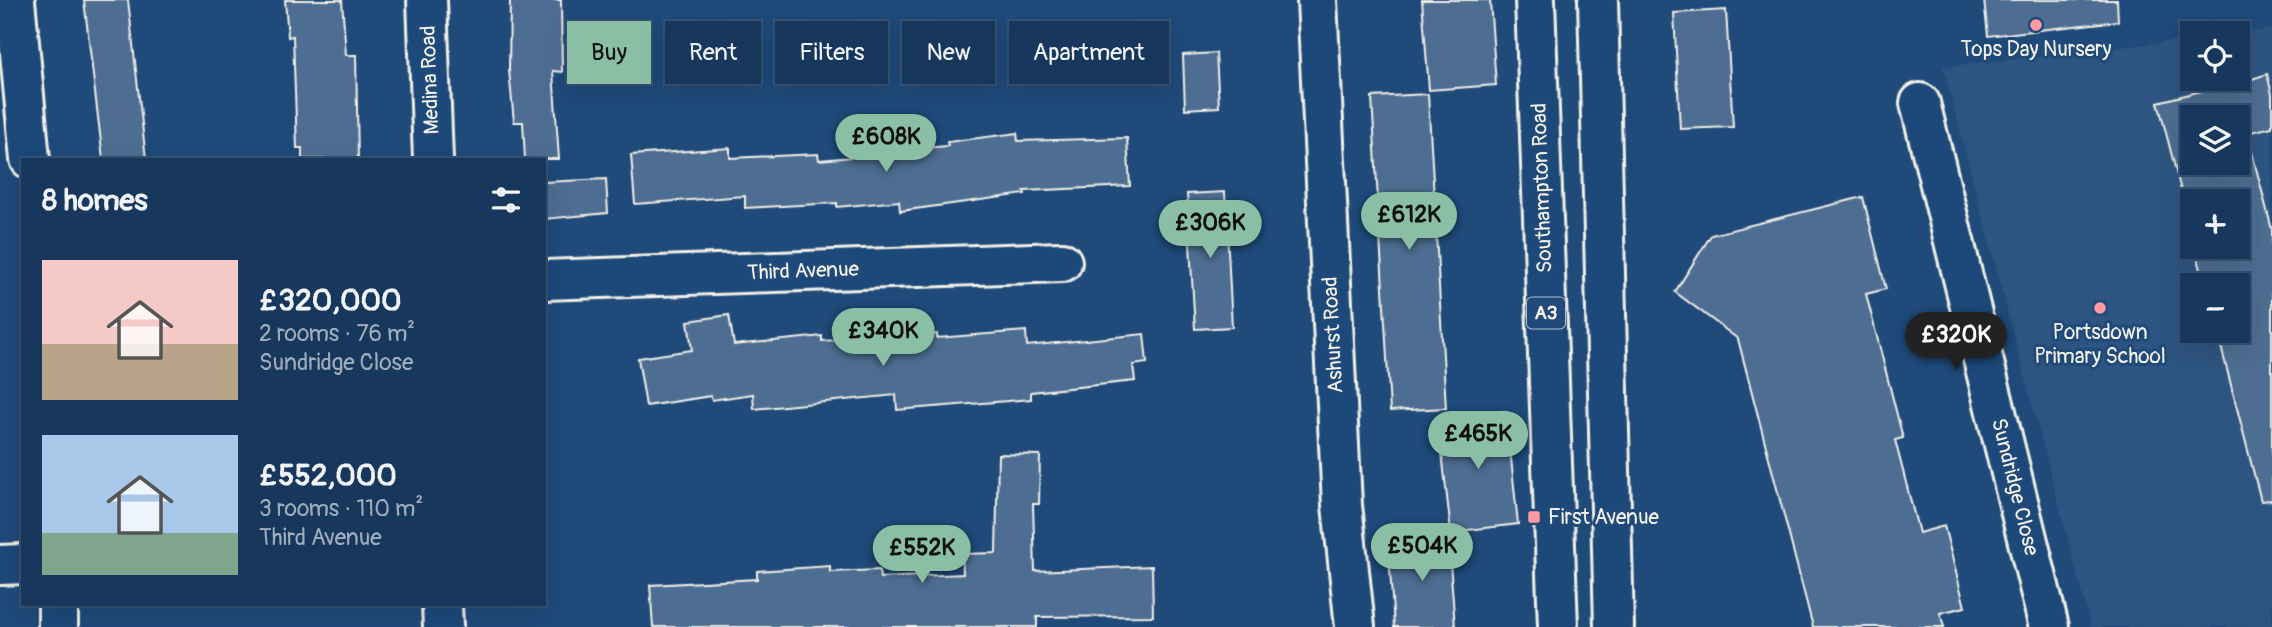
<!DOCTYPE html>
<meta charset="utf-8">
<style>
body{margin:0;font-family:Pangolin,sans-serif;background:#244365;color:#f1f3f6;height:100vh;display:flex;flex-direction:column;font-size:26px;white-space:nowrap}
*{box-sizing:border-box;margin:0}
p{font-size:23px;color:#9eacbb}
.icon{flex:none;width:38px;height:38px;fill:none;stroke:currentColor;stroke-width:2;stroke-linecap:round;stroke-linejoin:round}
.map{position:relative;flex:1;overflow:hidden}
.details{position:absolute;left:21px;top:158px;width:525px;height:448px;display:flex;flex-direction:column;background:#17385c;border-radius:0px;box-shadow:0 7px 28px #0002,0 0 0 2px #365272}
.details>*{flex:none}
.banner{position:absolute;left:567px;top:21px;width:665px;height:63px;display:flex;gap:14px}
.controls{position:absolute;left:2180px;top:21px;display:grid;gap:14px}
.controls a{display:grid;place-items:center;width:70px;height:70px;border-radius:0px;background:#17385c;box-shadow:0 7px 28px #0002,0 0 0 2px #365272;font-size:35px}
.price{position:absolute;translate:-50% -60px;padding:0 16px;border-radius:24px;background:#8abfa5;color:#111;font-size:23px;line-height:46px;filter:drop-shadow(0 2px 4px #0008)}
.price::after{content:'';position:absolute;left:50%;top:42px;width:21px;height:16px;margin-left:-10px;background:inherit;clip-path:polygon(0 0,100% 0,50% 100%)}
.price.selected{background:#222;color:#fff}
ul{padding:0;list-style:none}
li{display:flex;align-items:center;gap:21px;height:175px;padding:0 21px}
li span{display:grid;place-items:center;flex:none;width:196px;height:140px;border-radius:0px;color:#555}
li>.icon{margin-inline-start:auto}
span .icon{width:84px;height:84px;fill:#fffc;stroke-width:1}
li b{font-size:30px}
h2{display:flex;justify-content:space-between;align-items:center;height:84px;padding:0 21px;font-size:30px}
.chip{padding:0 24px;border-radius:0px;background:#17385c;box-shadow:0 7px 28px #0002,0 0 0 2px #365272;font-size:24px;line-height:63px}
.chip.selected{background:#8abfa5;color:#111}
.map>svg:first-child{display:block}
</style>
<div class="map">
<svg width="2272" height="627" viewBox="0 0 2272 627">
<rect width="100%" height="100%" fill="#1f4a7a"/>
<filter id="ink" filterUnits="userSpaceOnUse"><feTurbulence type="fractalNoise" baseFrequency=".0143" numOctaves="2"/><feDisplacementMap in="SourceGraphic" scale="14" xChannelSelector="R" yChannelSelector="G"/><feConvolveMatrix kernelMatrix="1 2 1 2 8 2 1 2 1" color-interpolation-filters="sRGB"/></filter>
<g filter="url(#ink)">
<path fill="#2d5581" fill-rule="evenodd" d="M2272 29V627H2091L1943 67 2193 39V79H2238V33ZM2193 117H2238V163H2193ZM2193 201H2238V247H2193ZM2193 285H2238V331H2193Z"/>
<g fill="#4d6e92" stroke="#f4f1e8" stroke-width="2" fill-rule="evenodd">
<polygon points="84,0 128,0 146,159 103,159"/>
<polygon points="285,0 342,0 346,55 356,55 358,159 302,159 302,148 297,148 293,36 288,37"/>
<polygon points="510,0 561,0 562,72 553,71 559,159 525,159 523,122 514,122 509,70"/>
<polygon points="1422,0 1490,0 1496,85 1429,90"/>
<polygon points="1984,0 2117,0 2118,21 1988,36"/>
<polygon points="1726,10 1733,127 1680,129 1674,13"/>
<polygon points="1216,53 1219,107 1185,109 1183,55"/>
<path d="M2267 74 2272 94V127L2247 133 2272 230V500L2261 501 2217 331H2238V285H2205L2195 247H2238V201H2193V237L2158 102 2213 88 2210 79H2252ZM2193 117H2238V163H2193Z"/>
<polygon points="1428,94 1446,408 1390,411 1372,97"/>
<polygon points="1017,133 1018,141 1127,138 1130,186 1024,191 1025,194 900,211 899,201 837,207 837,203 745,208 745,196 635,204 631,155 730,148 730,158 818,154 819,160 898,153 898,150 948,146 947,142"/>
<polygon points="606,179 608,213 544,219 544,182"/>
<polygon points="1225,192 1232,327 1195,329 1187,194"/>
<polygon points="1863,197 1886,289 1866,294 1903,438 1895,440 1919,533 1944,526 1965,607 1940,613 1944,627 1813,627 1738,339 1675,292 1711,235"/>
<polygon points="729,315 734,345 822,336 822,341 937,334 937,338 1026,331 1027,346 1144,334 1147,363 1133,365 1135,381 1031,392 1031,399 897,410 896,395 754,409 753,394 712,400 711,396 646,406 638,358 692,350 688,321"/>
<polygon points="1506,411 1518,524 1451,532 1438,418"/>
<polygon points="998,454 1040,455 1039,504 1033,504 1035,571 1152,566 1153,616 1037,617 1037,627 653,627 650,585 757,579 757,571 830,566 830,572 879,570 880,578 963,574 962,554 996,553"/>
<polygon points="1448,536 1455,627 1394,627 1388,541"/>
</g>
<g fill="none" stroke-linecap="round" stroke-linejoin="round">
<g stroke="#f4f1e8" stroke-width="44">
<g id="minor">
<polyline points="15,0 30,159"/>
<polyline points="427,0 433,159"/>
<polyline points="1317,0 1342,505 1355,627"/>
<polyline points="1920,103 2049,627"/>
<polyline points="544,280 1062,262"/>
<polyline points="0,565 23,564"/>
<polyline points="58,604 58,627"/>
<polyline points="442,604 443,627"/>
</g>
</g>
<g stroke="#f4f1e8" stroke-width="44">
<g id="major">
<polyline points="1535,0 1558,627"/>
<polyline points="1598,0 1614,627"/>
</g>
</g>
<use href="#minor" stroke="#1f4a7a" stroke-width="38"/>
<use href="#major" stroke="#1f4a7a" stroke-width="38"/>
</g>
</g>
<g fill="#ff9aa2" stroke="#1f4a7a" stroke-width="2.5">
<circle cx="2036" cy="25" r="7"/>
<circle cx="2100" cy="308" r="7"/>
<rect x="1527" y="510" width="14" height="14" rx="3.5"/>
</g>
<g text-anchor="middle" dominant-baseline="central" stroke-width="6" stroke-linejoin="round" paint-order="stroke">
<rect fill="#1f4a7a" stroke="#b4bfc7" stroke-width="2" x="1527" y="297.5" width="38" height="31" rx="5"/>
<g font-size="19" font-weight="bold" fill="#f4f1e8">
<text x="1546" y="313">A3</text>
</g>
<g font-size="21" fill="#f4f1e8" stroke="#1f4a7a">
<text x="2036" y="49">Tops Day Nursery</text>
<text x="2100" y="332">Portsdown<tspan x="2100" dy="24">Primary School</tspan></text>
<text x="1548" y="517" text-anchor="start">First Avenue</text>
</g>
<g font-size="21" fill="#f4f1e8" stroke="#1f4a7a">
<text transform="translate(430 80) rotate(-92)">Medina Road</text>
<text transform="translate(1542 188) rotate(-92)">Southampton Road</text>
<text transform="translate(803 271) rotate(-2)">Third Avenue</text>
<text transform="translate(1333 335) rotate(-93)">Ashurst Road</text>
<text transform="translate(2015 487) rotate(76)">Sundridge Close</text>
</g>
</g>
</svg>
<div class="controls">
<a><svg class="icon" aria-label="locate" viewBox="0 0 24 24"><circle cx="12" cy="12" r="6"/><path d="M12 2v4M12 18v4M2 12h4M18 12h4"/></svg></a>
<a><svg class="icon" aria-label="layers" viewBox="0 0 24 24"><path d="M12 4l9 5-9 5-9-5zM3 14l9 5 9-5"/></svg></a>
<a>+</a>
<a>−</a>
</div>
<b class="price" style="left:886px;top:174px">£608K</b>
<b class="price" style="left:1409px;top:252px">£612K</b>
<b class="price" style="left:1210px;top:260px">£306K</b>
<b class="price" style="left:883px;top:368px">£340K</b>
<b class="price selected" style="left:1956px;top:372px">£320K</b>
<b class="price" style="left:1478px;top:471px">£465K</b>
<b class="price" style="left:1422px;top:583px">£504K</b>
<b class="price" style="left:922px;top:585px">£552K</b>
<div class="banner">
<a class="chip selected">Buy</a>
<a class="chip">Rent</a>
<a class="chip">Filters</a>
<a class="chip">New</a>
<a class="chip">Apartment</a>
</div>
<section class="details">
<h2>8 homes<svg class="icon" aria-label="filters" viewBox="0 0 24 24"><path d="M4 7h16M4 17h16"/><circle cx="9" cy="7" r="2"/><circle cx="15" cy="17" r="2"/></svg></h2>
<ul>
<li><span style="background:linear-gradient(#f6c9c9 60%,#b9a48a 0)"><svg class="icon" aria-label="home" viewBox="0 0 24 24"><path d="M3 11l9-7 9 7M6 9v11h12V9"/></svg></span><div><b>£320,000</b><p>2 rooms · 76 m²</p><p>Sundridge Close</p></div></li>
<li><span style="background:linear-gradient(#a9c7e8 70%,#7fa58c 0)"><svg class="icon" aria-label="home" viewBox="0 0 24 24"><path d="M3 11l9-7 9 7M6 9v11h12V9"/></svg></span><div><b>£552,000</b><p>3 rooms · 110 m²</p><p>Third Avenue</p></div></li>
</ul>
</section>
</div>
